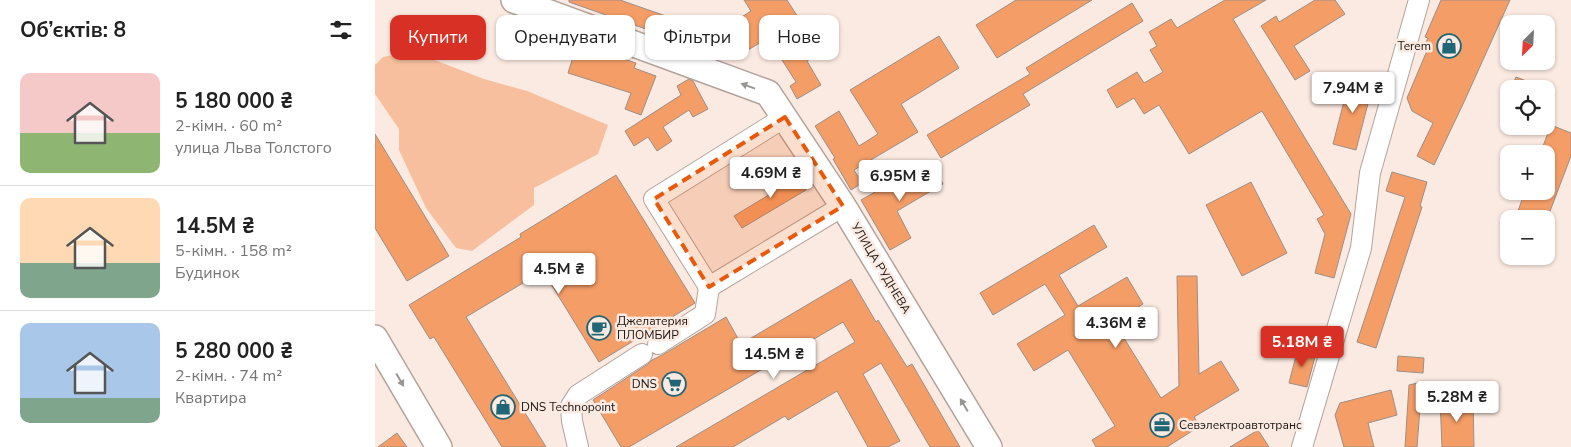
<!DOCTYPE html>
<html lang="uk">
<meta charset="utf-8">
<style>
body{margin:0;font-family:"Nunito Sans",sans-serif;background:#f6f6f6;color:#222;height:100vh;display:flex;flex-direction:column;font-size:19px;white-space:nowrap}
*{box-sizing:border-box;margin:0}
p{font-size:16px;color:#767676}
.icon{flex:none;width:28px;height:28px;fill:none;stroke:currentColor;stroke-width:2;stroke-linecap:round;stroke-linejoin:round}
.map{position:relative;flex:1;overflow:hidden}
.sheet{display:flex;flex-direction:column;background:#fff;width:375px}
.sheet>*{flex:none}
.hud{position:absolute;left:15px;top:15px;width:475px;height:45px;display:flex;gap:10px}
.needle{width:32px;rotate:204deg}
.tools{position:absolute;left:1125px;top:15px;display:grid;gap:10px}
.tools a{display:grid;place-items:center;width:55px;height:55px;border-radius:10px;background:#fff;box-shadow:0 1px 4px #0004;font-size:25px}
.price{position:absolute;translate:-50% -42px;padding:0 11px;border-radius:5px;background:#fff;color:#222;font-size:16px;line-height:32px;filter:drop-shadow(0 1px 2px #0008)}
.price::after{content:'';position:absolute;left:50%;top:30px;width:15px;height:11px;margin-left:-8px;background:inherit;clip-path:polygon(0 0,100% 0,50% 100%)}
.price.selected{background:#d93025;color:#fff}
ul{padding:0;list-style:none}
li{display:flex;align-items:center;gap:15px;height:125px;padding:0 20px}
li+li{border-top:1px solid #e0e0e0}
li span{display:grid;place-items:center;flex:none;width:140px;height:100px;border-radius:10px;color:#555}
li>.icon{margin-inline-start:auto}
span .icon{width:60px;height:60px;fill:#fffc;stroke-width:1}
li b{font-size:21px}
h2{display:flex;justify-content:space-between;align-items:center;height:60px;padding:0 20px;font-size:21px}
.chip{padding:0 18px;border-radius:10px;background:#fff;box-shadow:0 1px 4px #0004;font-size:18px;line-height:45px}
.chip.selected{background:#d93025;color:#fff}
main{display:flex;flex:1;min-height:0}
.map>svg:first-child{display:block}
</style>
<main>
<section class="sheet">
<h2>Об’єктів: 8<svg class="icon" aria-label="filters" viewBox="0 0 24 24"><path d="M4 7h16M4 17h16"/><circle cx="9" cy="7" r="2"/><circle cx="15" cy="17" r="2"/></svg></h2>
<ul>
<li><span style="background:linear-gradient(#f6c9c9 60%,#8fb573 0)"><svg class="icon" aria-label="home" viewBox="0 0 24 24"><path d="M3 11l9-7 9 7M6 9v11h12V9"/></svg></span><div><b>5 180 000 ₴</b><p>2-кімн. · 60 m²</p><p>улица Льва Толстого</p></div></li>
<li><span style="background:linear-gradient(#ffd9b3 65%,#7fa58c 0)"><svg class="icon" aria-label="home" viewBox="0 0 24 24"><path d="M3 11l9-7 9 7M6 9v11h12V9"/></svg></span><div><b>14.5M ₴</b><p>5-кімн. · 158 m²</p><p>Будинок</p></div></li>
<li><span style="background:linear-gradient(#a9c7e8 75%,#7fa58c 0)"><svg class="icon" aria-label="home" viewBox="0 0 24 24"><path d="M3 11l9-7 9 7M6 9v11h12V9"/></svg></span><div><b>5 280 000 ₴</b><p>2-кімн. · 74 m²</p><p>Квартира</p></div></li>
</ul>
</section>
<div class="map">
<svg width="1196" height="447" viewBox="0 0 1196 447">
<rect width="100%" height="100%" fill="#fbeae1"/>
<polygon fill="#f7bf9d" points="36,51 109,79 152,91 233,125 223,154 159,188 159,205 97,251 81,248 51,208 24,150 24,129 0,94 0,65 8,57"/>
<g fill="#f49d67" stroke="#9d8e86">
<polygon points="194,0 245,0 348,36 342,54 194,2"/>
<polygon points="369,0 412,0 439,42 429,48 435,59 432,61 446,85 422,99 415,86 421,82 393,38 373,50 357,23 376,11"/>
<polygon points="641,0 717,0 622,58 601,25"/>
<polygon points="850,0 891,0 858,19 976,214 959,278 940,273 950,234 942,219 949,215 887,111 814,154 784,105 769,114 759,98 742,108 732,90 762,72 769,83 788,72 775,50 782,46 774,32 796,19 802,28"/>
<polygon points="940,0 960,0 970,14 919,46 935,71 920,80 886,26 901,16 904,22"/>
<polygon points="1066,0 1135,0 1089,102 1059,165 1042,156 1058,123 1037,111 1032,98 1054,46 1050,44 1053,38 1050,37"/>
<polygon points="757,3 768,21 648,94 655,105 566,158 552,135 655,74 651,68"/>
<polygon points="564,36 584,68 526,104 543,132 479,170 487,183 476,190 458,159 460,158 440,126 464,111 484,146 503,134 475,90"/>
<polygon points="202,44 261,63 259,68 281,76 266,115 250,109 256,93 193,73"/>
<polygon points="1141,77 1169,88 1169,89 1136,89"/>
<polygon points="975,78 998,84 981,150 958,144"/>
<polygon points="314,79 318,81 333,109 318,117 314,110 288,127 297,141 282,151 273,137 259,146 250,131 306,95 302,86"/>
<polygon points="1176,125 1196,133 1196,156 1172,219 1154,219 1142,214 1150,191 1171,191 1171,154 1165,154"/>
<polygon points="0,134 74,256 32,281 0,228"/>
<polygon points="555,161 568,184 522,211 536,238 515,250 486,200"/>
<polygon points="1017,172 1052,182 1045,206 1047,207 1001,348 982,342 1030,197 1011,191"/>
<polygon points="401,173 409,186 423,177 431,190 367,228 359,216 397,193 389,180"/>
<polygon points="241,175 320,303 224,362 168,271 91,317 171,447 127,447 59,337 55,339 34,305 146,237 145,234"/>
<polygon points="876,182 912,253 867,276 831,205"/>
<polygon points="719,225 732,247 684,275 703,306 752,277 768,304 739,322 786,398 804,386 802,276 822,276 824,374 846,361 864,390 819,417 825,426 792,447 721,447 717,440 740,426 693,350 659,371 642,344 690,315 670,284 618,315 605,293"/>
<polygon points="476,279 501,322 503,320 532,367 537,364 585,447 555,447 506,363 488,374 525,441 513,447 493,447 462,391 413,420 410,416 358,447 301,447 480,342 468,322 254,447 246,447 218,400 273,364 277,360 289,354 351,317 366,344"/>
<polygon points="923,348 941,353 932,387 914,383"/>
<polygon points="1023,356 1049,358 1048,373 1022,371"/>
<polygon points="1047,382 1042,447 1030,447 1034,385"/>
<polygon points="1016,390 1022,415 993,423 999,447 969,447 960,415 965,403"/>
<polygon points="1098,398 1099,447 1067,447 1065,399"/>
<polygon points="883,430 894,447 855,447"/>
<polygon points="22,433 32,447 3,447"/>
</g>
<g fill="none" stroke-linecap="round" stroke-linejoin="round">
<g stroke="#b3a39a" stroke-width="22">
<g id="minor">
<polyline points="410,117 279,199 334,287 468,206"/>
<polyline points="283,344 330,314 334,287"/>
<polyline points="203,447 197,421 196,406 203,395 267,354"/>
<polyline points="927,447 986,248 995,173 1044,0"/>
</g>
</g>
<g stroke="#b3a39a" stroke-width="28">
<g id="major">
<polyline points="139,0 393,93 468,206 614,447"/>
<polyline points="0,338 64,447"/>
</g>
</g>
<use href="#minor" stroke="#fff" stroke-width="20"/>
<use href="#major" stroke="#fff" stroke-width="25"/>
</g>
<defs><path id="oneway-solid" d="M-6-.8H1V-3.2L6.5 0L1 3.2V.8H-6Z" transform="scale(1.25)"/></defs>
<g fill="#989694">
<use href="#oneway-solid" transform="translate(373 86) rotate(-160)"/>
<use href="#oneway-solid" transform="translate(25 380) rotate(60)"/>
<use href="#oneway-solid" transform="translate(589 405) rotate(-121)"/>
</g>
<path fill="#e8590c" fill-opacity="0.2" stroke="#e8590c" stroke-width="4" stroke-dasharray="10 6" stroke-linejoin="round" d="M410 117 468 206 334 287 279 199Z"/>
<defs>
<g id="shop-ring" transform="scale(1.25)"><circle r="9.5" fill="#fbeae1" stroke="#216677" stroke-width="1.5"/><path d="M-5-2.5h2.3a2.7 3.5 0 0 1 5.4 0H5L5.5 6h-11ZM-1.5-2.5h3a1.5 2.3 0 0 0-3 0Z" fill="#216677"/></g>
<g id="cafe-ring" transform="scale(1.25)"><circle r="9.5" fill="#fbeae1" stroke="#216677" stroke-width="1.5"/><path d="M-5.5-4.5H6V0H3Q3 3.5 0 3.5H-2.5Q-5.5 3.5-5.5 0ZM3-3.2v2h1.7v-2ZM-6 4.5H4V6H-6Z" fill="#216677"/></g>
<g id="supermarket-ring" transform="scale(1.25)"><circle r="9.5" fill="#fbeae1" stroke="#216677" stroke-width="1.5"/><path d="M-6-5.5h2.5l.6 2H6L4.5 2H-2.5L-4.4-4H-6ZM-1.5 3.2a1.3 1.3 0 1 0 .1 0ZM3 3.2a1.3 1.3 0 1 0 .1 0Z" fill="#216677"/></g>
<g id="office-ring" transform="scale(1.25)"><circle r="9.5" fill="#fbeae1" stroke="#216677" stroke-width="1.5"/><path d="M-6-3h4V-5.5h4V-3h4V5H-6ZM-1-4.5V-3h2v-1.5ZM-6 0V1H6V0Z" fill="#216677"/></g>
</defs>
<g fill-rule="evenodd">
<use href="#shop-ring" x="1074" y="46"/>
<use href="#cafe-ring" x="224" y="328"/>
<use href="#supermarket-ring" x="299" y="384"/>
<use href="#shop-ring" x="128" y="407"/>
<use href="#office-ring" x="787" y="425"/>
</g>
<g text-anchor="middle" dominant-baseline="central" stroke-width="5" stroke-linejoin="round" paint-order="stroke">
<g font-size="12" fill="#1b1512" stroke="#fbeae1" text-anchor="start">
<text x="1056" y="46" text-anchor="end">Terem</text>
<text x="242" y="321">Джелатерия<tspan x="242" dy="14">ПЛОМБИР</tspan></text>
<text x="282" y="384" text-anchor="end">DNS</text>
<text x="146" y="407">DNS Technopoint</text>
<text x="804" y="425">Севэлектроавтотранс</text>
</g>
<g font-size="12" fill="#1b1512" stroke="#fbeae1">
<text transform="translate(506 268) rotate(59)">УЛИЦА РУДНЕВА</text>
</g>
</g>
</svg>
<div class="tools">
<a><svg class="needle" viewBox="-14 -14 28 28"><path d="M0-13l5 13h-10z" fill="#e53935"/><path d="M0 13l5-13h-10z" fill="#767676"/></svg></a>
<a><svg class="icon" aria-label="locate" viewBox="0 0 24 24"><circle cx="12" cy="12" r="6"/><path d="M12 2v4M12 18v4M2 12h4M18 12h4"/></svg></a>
<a>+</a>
<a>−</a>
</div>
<b class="price" style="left:978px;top:114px">7.94M ₴</b>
<b class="price" style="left:396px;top:199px">4.69M ₴</b>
<b class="price" style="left:525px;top:202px">6.95M ₴</b>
<b class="price" style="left:184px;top:295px">4.5M ₴</b>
<b class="price" style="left:741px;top:349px">4.36M ₴</b>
<b class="price selected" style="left:927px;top:368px">5.18M ₴</b>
<b class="price" style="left:399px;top:380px">14.5M ₴</b>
<b class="price" style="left:1082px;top:423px">5.28M ₴</b>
<div class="hud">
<a class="chip selected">Купити</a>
<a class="chip">Орендувати</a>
<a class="chip">Фільтри</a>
<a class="chip">Нове</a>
</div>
</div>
</main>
